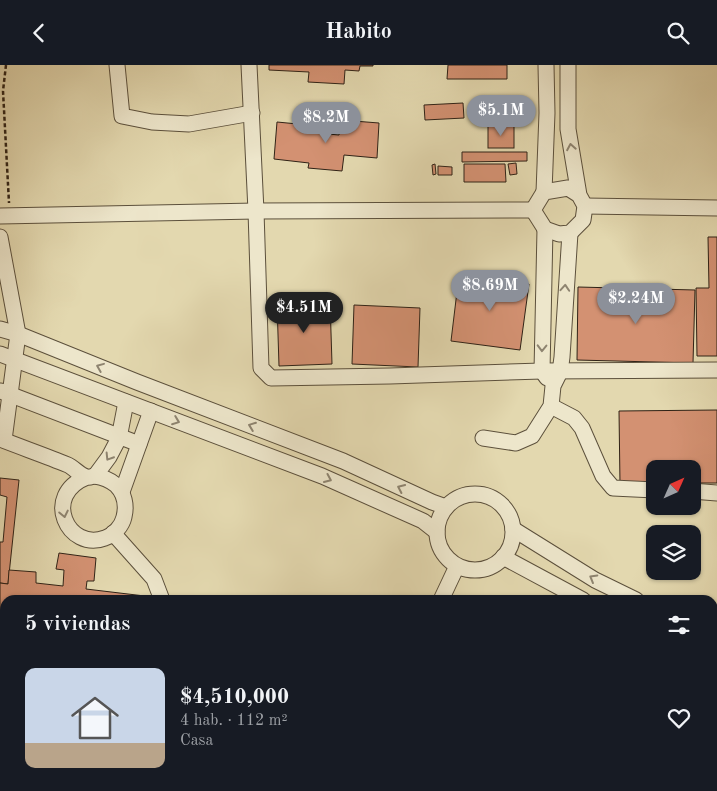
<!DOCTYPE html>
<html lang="es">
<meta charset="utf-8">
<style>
body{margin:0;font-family:"Old Standard TT",serif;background:#242831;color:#f1f3f6;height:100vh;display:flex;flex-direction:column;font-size:19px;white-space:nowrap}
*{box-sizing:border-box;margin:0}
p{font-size:16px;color:#9ea1a6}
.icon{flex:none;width:28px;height:28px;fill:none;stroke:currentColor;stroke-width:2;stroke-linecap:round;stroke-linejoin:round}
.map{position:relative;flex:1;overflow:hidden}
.sheet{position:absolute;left:0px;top:530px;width:718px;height:196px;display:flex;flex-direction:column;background:#171b24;border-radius:15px 15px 0 0;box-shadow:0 1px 4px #0004}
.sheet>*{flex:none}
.needle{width:32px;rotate:45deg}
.buttons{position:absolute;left:646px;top:395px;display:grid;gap:10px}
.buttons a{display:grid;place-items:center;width:55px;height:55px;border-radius:10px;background:#171b24;box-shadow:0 1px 4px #0004;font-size:25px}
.price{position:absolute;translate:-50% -42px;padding:0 11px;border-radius:18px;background:#8c9099;color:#fff;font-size:16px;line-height:32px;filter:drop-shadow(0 1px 2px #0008)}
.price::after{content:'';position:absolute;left:50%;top:30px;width:15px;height:11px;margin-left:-8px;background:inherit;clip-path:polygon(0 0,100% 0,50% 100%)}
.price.current{background:#222;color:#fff}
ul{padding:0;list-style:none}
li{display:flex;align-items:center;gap:15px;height:125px;padding:0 25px}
li span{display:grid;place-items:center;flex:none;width:140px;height:100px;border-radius:10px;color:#555}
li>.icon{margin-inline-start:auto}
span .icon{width:60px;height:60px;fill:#fffc;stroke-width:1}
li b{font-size:21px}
h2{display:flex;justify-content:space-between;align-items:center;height:60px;padding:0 25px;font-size:21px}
header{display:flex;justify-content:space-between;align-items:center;height:65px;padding:0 25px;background:#171b24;font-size:22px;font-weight:700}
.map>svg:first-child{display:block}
</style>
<header><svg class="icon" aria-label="back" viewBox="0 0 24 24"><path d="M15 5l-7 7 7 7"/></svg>Habito<svg class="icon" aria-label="search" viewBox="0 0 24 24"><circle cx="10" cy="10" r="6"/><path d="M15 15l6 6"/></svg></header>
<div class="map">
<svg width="717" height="726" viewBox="0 0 717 726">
<rect width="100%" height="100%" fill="#e3d8af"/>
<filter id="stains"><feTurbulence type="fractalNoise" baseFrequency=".004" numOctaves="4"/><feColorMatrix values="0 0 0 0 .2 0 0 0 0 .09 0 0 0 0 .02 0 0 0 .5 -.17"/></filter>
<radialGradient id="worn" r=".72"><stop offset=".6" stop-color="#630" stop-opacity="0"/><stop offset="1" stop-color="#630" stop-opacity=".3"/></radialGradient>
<g fill="#d39172" stroke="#2f2216">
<polygon points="269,0 373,0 373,1 360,1 359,6 345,5 344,19 308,17 309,7 269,5"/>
<polygon points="448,0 507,0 507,14 447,14"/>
<polygon points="463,38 464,53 425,55 424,40"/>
<rect x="504" y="38" width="19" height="17"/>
<polygon points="341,55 379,58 377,93 344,90 342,106 308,103 309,98 274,94 277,57 308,60 307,67 339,70"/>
<rect x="488" y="61" width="26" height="22"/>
<polygon points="462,87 527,87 527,96 462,97"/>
<polygon points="516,98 517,109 510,110 508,99"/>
<polygon points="435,99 436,109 433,110 432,100"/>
<polygon points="464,99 505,99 506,117 464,117"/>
<polygon points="438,101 452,102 452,110 438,110"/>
<polygon points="708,172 717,172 717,291 697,291 696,223 709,223"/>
<polygon points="459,210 529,219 520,285 451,276"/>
<polygon points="578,222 695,225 693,298 577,295"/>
<polygon points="330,236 332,299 279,301 277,238"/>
<polygon points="354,240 420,243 418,302 352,299"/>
<polygon points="717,345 717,418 692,418 692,404 655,404 655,418 620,419 619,346"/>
<polygon points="0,413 19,415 8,519 0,518 0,477 3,477 7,432 0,430"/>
<polygon points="59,488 96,493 94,516 87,516 86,524 153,532 152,535 5,535 5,570 0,569 0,518 8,519 9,505 36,507 36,518 63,521 64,505 56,504"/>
<polygon points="0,582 5,584 5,596 0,595"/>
<polygon points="0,616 2,617 2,629 0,629"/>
<polygon points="2,617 5,618 5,629 2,629"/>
<polygon points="5,686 5,709 1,697"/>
<polygon points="6,721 24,721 23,726 6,726"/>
<polygon points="100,721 168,721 167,726 99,726"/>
<rect x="282" y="721" width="68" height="5"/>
<polygon points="527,721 588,721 595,726 524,726"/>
</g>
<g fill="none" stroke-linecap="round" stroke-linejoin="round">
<g stroke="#5c503c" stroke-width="17">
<g id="minor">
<polyline points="117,0 122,51 152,57 189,59 252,48"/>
<polyline points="249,0 256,146 261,303 271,313 390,311 542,306 717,305"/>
<polyline points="568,0 568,64 579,130 585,141 583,155 570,168 559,169 545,164 533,145 544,127 568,123 579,130"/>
<polyline points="544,127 547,48 546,0"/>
<polyline points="585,141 717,143"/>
<polyline points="0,151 256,146 533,145"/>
<polyline points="545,164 542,306 547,313"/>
<polyline points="0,172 18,269 4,375"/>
<polyline points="0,264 18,269 137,317 343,396 432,437 446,442"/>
<polyline points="0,289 322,411 423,456 437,467"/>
<polyline points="1,326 139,379"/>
<polyline points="551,341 574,353 582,363 603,411 613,423 655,425"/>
<polyline points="483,373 516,378 532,371 551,341 553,321 560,307 562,292 570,168"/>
<path d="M0 374C23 383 46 391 68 400 74 403 81 411 87 412 90 413 92 411 95 411 102 412 110 415 116 420 124 428 127 440 124 452 122 461 114 470 105 473 68 487 41 430 87 412"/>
<polyline points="95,411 109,392 119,373 126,337"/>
<polyline points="692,426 717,428"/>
<polyline points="122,427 151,346"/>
<circle cx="475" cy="467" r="38"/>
<polyline points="513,464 595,515 636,535"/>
<polyline points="113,468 154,514 162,535"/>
<polyline points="503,492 583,535"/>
<polyline points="441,535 457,501"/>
<polyline points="712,572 717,574"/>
<polyline points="712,603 717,605"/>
<polyline points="712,709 717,707"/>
<polyline points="411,721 411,726"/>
<polyline points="237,726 237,721"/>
</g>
</g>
<polyline stroke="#2f2216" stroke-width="2.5" stroke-dasharray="4 2.5" stroke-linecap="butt" points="6,0 3,26 9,138"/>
<use href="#minor" stroke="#ede6cb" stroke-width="15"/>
</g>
<defs><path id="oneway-chevron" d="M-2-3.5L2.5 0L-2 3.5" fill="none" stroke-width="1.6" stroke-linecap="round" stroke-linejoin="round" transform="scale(1.25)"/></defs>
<g stroke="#8e8470">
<use href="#oneway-chevron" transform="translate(571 82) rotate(-100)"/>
<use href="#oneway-chevron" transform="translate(565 223) rotate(-86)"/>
<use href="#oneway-chevron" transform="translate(542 283) rotate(91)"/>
<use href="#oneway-chevron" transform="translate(100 302) rotate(-158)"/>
<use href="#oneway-chevron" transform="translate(176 356) rotate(21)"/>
<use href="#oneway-chevron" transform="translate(252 361) rotate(-159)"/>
<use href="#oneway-chevron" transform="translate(109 392) rotate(122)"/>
<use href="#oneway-chevron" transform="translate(328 414) rotate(24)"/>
<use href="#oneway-chevron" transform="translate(401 423) rotate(-155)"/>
<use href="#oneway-chevron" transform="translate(64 449) rotate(78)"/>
<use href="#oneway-chevron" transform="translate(593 513) rotate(-150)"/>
</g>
<rect width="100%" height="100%" filter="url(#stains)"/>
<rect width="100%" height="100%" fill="url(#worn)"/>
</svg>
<div class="buttons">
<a><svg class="needle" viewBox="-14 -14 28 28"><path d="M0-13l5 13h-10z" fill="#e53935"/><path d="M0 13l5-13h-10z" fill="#9ea1a6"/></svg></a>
<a><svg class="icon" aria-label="layers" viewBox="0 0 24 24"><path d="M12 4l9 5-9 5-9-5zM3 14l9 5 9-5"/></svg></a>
</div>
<b class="price" style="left:501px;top:72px">$5.1M</b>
<b class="price" style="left:326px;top:79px">$8.2M</b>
<b class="price" style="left:490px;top:247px">$8.69M</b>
<b class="price" style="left:636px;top:260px">$2.24M</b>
<b class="price current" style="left:304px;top:269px">$4.51M</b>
<section class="sheet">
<h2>5 viviendas<svg class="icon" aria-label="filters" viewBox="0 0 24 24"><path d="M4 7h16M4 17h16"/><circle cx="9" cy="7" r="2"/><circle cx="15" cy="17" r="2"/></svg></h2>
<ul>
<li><span style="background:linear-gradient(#c9d6e8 75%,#b9a48a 0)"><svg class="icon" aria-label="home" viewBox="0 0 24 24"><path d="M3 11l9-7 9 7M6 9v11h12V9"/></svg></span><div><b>$4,510,000</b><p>4 hab. · 112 m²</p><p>Casa</p></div><svg class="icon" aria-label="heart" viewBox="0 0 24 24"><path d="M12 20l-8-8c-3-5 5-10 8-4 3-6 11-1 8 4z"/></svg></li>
</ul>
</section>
</div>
